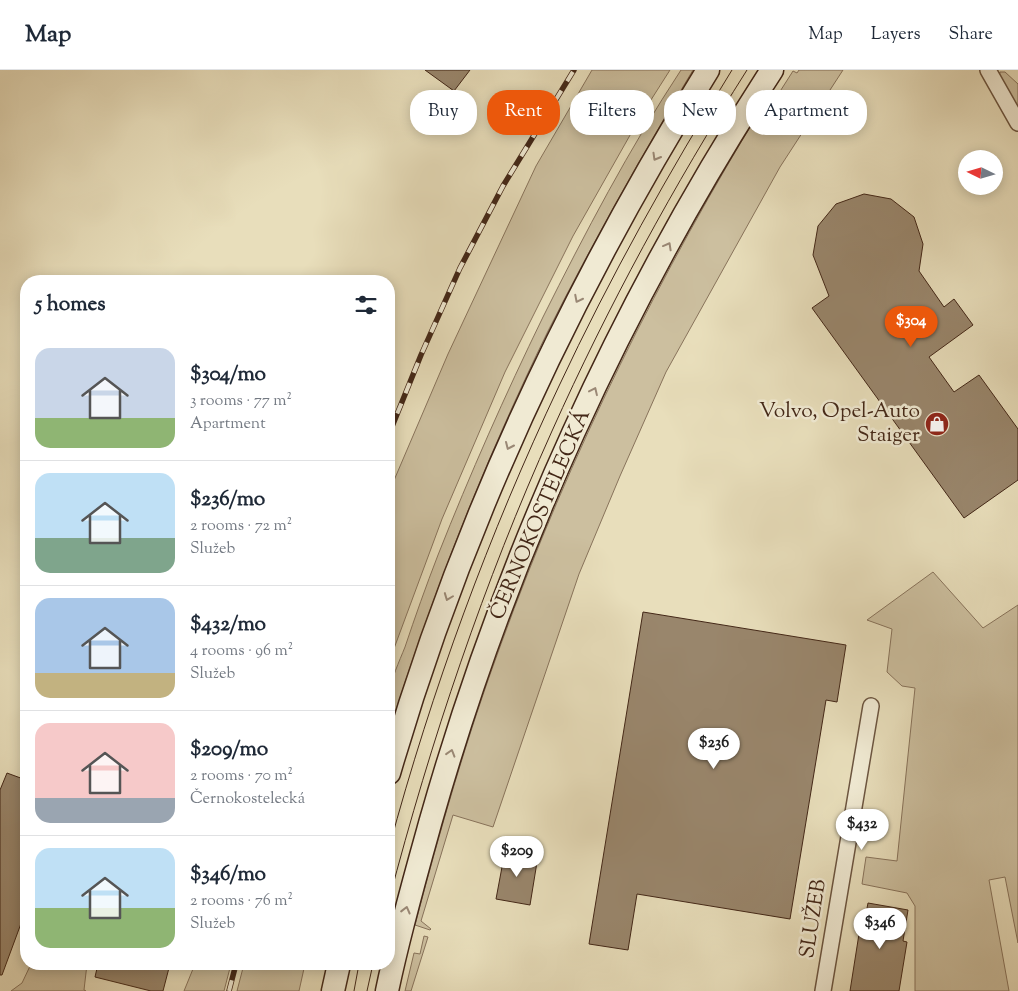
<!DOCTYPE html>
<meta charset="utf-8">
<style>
body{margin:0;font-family:"Sorts Mill Goudy",serif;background:#f6f6f7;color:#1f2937;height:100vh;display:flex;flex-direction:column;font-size:19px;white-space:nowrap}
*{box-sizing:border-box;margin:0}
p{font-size:16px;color:#747a83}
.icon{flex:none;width:28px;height:28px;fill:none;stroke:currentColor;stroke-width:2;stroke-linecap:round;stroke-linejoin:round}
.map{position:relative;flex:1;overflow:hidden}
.details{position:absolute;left:20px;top:205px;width:375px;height:695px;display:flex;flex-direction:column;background:#fff;border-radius:20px;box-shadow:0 2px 12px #0003}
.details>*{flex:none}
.guide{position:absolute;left:410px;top:20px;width:475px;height:45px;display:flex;gap:10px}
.needle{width:32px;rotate:275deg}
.fabs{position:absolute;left:958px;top:80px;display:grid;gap:10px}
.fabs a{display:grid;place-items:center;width:45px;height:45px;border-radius:50%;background:#fff;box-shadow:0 2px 12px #0003;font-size:25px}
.price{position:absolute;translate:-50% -42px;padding:0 11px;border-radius:18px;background:#fff;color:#222;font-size:16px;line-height:32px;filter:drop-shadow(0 1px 2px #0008)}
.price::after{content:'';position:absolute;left:50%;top:30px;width:15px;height:11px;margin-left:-8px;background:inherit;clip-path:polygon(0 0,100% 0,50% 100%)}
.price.selected{background:#ea580c;color:#fff}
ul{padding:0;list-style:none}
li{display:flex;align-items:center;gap:15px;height:125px;padding:0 15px}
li+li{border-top:1px solid #e0e1e3}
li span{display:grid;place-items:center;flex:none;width:140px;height:100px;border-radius:15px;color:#555}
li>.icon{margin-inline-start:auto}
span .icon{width:60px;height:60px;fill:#fffc;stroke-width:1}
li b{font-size:21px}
h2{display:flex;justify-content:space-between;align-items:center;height:60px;padding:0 15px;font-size:21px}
.pill{padding:0 18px;border-radius:20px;background:#fff;box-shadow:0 2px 12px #0003;font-size:18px;line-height:45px}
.pill.selected{background:#ea580c;color:#fff}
header{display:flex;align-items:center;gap:30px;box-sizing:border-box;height:70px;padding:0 25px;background:#fff;border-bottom:1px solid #e0e1e3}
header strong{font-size:24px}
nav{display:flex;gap:28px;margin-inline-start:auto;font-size:18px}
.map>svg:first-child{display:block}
</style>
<header>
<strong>Map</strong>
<nav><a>Map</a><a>Layers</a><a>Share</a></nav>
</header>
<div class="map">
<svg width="1018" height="921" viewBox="0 0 1018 921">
<rect width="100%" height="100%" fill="#e8debb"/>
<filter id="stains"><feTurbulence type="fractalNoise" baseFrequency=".004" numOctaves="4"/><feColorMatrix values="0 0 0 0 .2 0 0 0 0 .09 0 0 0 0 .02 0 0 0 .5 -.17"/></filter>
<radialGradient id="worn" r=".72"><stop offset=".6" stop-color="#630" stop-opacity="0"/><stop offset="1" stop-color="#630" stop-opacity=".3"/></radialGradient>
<g fill="#ccbf9f" stroke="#88735b">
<polygon points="592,0 670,0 642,44 573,166 505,302 442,449 389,592 389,422 448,284 536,96"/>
<path d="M681 0H693C642 85 593 172 548 261 485 390 432 525 389 662 389 650 387 636 389 624 391 609 399 592 405 577 415 547 426 516 438 485 470 404 505 325 543 247 585 163 629 79 681 0Z"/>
<path d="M799 0H843L780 97 666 302 620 406 579 504 493 757 453 745 421 851 431 859 430 860 415 855C440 760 467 666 501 574 570 384 660 203 766 31L772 34 793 1 797 3Z"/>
<polygon points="1000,2 1005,2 1018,14 1018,37 999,7"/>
<polygon points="933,502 983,558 1018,535 1018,873 1005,807 989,810 1009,921 915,921 915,836 907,823 862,814 866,787 897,791 915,618 902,616 887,602 892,559 867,550"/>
<polygon points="424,866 428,867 411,921 405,921 414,883 420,884"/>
<polygon points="31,894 87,894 84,920 86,921 11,921 22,913"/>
<polygon points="195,894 231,894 224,921 184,921"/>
<polygon points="244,894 305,894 299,921 237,921"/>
</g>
<g fill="#99866c" stroke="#432717">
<polygon points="425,0 470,0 454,21"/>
<polygon points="864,124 891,129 914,147 923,174 919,201 944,237 954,229 973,255 929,287 954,322 979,305 1018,359 1018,410 964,448 812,238 829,226 813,185 818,156 836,134"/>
<polygon points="643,542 846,575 837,632 826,630 790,849 637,824 628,880 589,874"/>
<polygon points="7,703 26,710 26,840 2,905 0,905 0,720"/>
<polygon points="505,781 538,786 530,835 496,829"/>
<polygon points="868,833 908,840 903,871 907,872 899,921 850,921 859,864 862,864"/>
<polygon points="98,894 170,894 163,921 151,921 95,907"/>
</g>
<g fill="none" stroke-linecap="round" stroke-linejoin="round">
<g stroke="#6c5540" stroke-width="18">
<g id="minor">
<polyline points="988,0 1018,53"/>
<polyline points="823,921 871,636"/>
</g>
</g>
<g stroke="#432717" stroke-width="25">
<g id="secondary">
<path d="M389 703C461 455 572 219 708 0"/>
<polyline points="333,921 339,894"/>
<path d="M387 921C399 863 415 807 431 750 506 486 622 231 772 0"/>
</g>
</g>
<use href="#minor" stroke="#f0ead3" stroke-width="15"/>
<use href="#secondary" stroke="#f0ead3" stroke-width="22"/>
<g stroke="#432717" stroke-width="1">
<path d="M389 778C432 619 489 464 559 316 610 207 669 102 732 0"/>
<path d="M389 830C431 670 484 512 552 361 608 236 674 115 747 0"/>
<polyline points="354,921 359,894"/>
<polyline points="367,921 373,894"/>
</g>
<g stroke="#432717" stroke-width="5.5">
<g id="rail">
<polyline points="389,364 421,285 460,198 503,116 574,0"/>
<polyline points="229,921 236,894"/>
</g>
</g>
<use href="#rail" stroke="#f0ead3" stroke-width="4" stroke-dasharray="11" stroke-linecap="butt"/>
</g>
<defs><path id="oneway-chevron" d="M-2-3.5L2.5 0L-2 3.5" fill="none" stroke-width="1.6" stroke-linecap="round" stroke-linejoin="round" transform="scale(1.25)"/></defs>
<g stroke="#9a8875">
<use href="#oneway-chevron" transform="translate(656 87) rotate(120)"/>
<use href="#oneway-chevron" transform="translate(668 176) rotate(-61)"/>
<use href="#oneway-chevron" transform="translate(578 229) rotate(117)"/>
<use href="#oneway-chevron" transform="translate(594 321) rotate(-65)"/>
<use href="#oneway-chevron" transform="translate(509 376) rotate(114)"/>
<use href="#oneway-chevron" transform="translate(448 527) rotate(111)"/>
<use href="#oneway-chevron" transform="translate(451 683) rotate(-73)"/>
<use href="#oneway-chevron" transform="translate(406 840) rotate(-76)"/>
</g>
<defs>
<g id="shop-disc" transform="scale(1.25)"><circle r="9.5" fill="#8f2418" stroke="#f0ead3"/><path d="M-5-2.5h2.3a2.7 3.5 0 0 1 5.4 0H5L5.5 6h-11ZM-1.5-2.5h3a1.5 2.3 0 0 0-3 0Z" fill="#fff"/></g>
</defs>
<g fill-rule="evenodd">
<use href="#shop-disc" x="937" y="354"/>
</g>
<g text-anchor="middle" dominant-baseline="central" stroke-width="5" stroke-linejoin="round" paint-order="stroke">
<g font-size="21" fill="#432717" stroke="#f0ead3" text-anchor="end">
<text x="920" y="342">Volvo, Opel-Auto<tspan x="920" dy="24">Staiger</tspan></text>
</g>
<g font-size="21" fill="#432717" stroke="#f0ead3">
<text transform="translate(541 445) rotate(-67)">ČERNOKOSTELECKÁ</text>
<text transform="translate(814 849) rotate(-81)">SLUŽEB</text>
</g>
</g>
<rect width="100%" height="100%" filter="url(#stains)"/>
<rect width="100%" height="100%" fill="url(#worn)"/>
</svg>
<div class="fabs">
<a><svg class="needle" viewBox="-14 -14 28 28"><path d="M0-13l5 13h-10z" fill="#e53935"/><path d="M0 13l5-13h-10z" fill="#747a83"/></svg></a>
</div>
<b class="price selected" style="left:911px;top:278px">$304</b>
<b class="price" style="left:714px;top:700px">$236</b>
<b class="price" style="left:862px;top:781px">$432</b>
<b class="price" style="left:517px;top:808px">$209</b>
<b class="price" style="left:880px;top:880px">$346</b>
<div class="guide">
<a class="pill">Buy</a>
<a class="pill selected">Rent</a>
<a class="pill">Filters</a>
<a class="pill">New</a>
<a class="pill">Apartment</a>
</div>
<section class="details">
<h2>5 homes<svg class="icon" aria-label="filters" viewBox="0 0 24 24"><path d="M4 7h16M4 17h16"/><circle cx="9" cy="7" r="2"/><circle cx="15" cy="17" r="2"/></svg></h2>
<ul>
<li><span style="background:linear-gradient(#c9d6e8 70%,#8fb573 0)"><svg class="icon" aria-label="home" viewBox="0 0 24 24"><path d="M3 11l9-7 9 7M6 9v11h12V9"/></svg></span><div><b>$304/mo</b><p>3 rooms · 77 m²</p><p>Apartment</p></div></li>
<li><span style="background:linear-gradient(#bfe0f5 65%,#7fa58c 0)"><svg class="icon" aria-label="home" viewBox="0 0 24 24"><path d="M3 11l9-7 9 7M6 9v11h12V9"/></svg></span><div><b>$236/mo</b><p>2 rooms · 72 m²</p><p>Služeb</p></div></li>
<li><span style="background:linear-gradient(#a9c7e8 75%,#c2b280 0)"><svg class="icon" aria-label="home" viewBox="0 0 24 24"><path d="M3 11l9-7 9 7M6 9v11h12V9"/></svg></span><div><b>$432/mo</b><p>4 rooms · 96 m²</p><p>Služeb</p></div></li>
<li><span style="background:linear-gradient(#f6c9c9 75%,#9aa5b1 0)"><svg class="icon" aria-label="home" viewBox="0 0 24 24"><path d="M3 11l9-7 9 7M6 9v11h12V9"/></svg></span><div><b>$209/mo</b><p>2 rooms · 70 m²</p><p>Černokostelecká</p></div></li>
<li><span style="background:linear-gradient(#bfe0f5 60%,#8fb573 0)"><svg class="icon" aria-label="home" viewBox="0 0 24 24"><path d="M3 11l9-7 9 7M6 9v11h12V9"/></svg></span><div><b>$346/mo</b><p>2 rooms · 76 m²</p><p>Služeb</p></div></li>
</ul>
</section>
</div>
